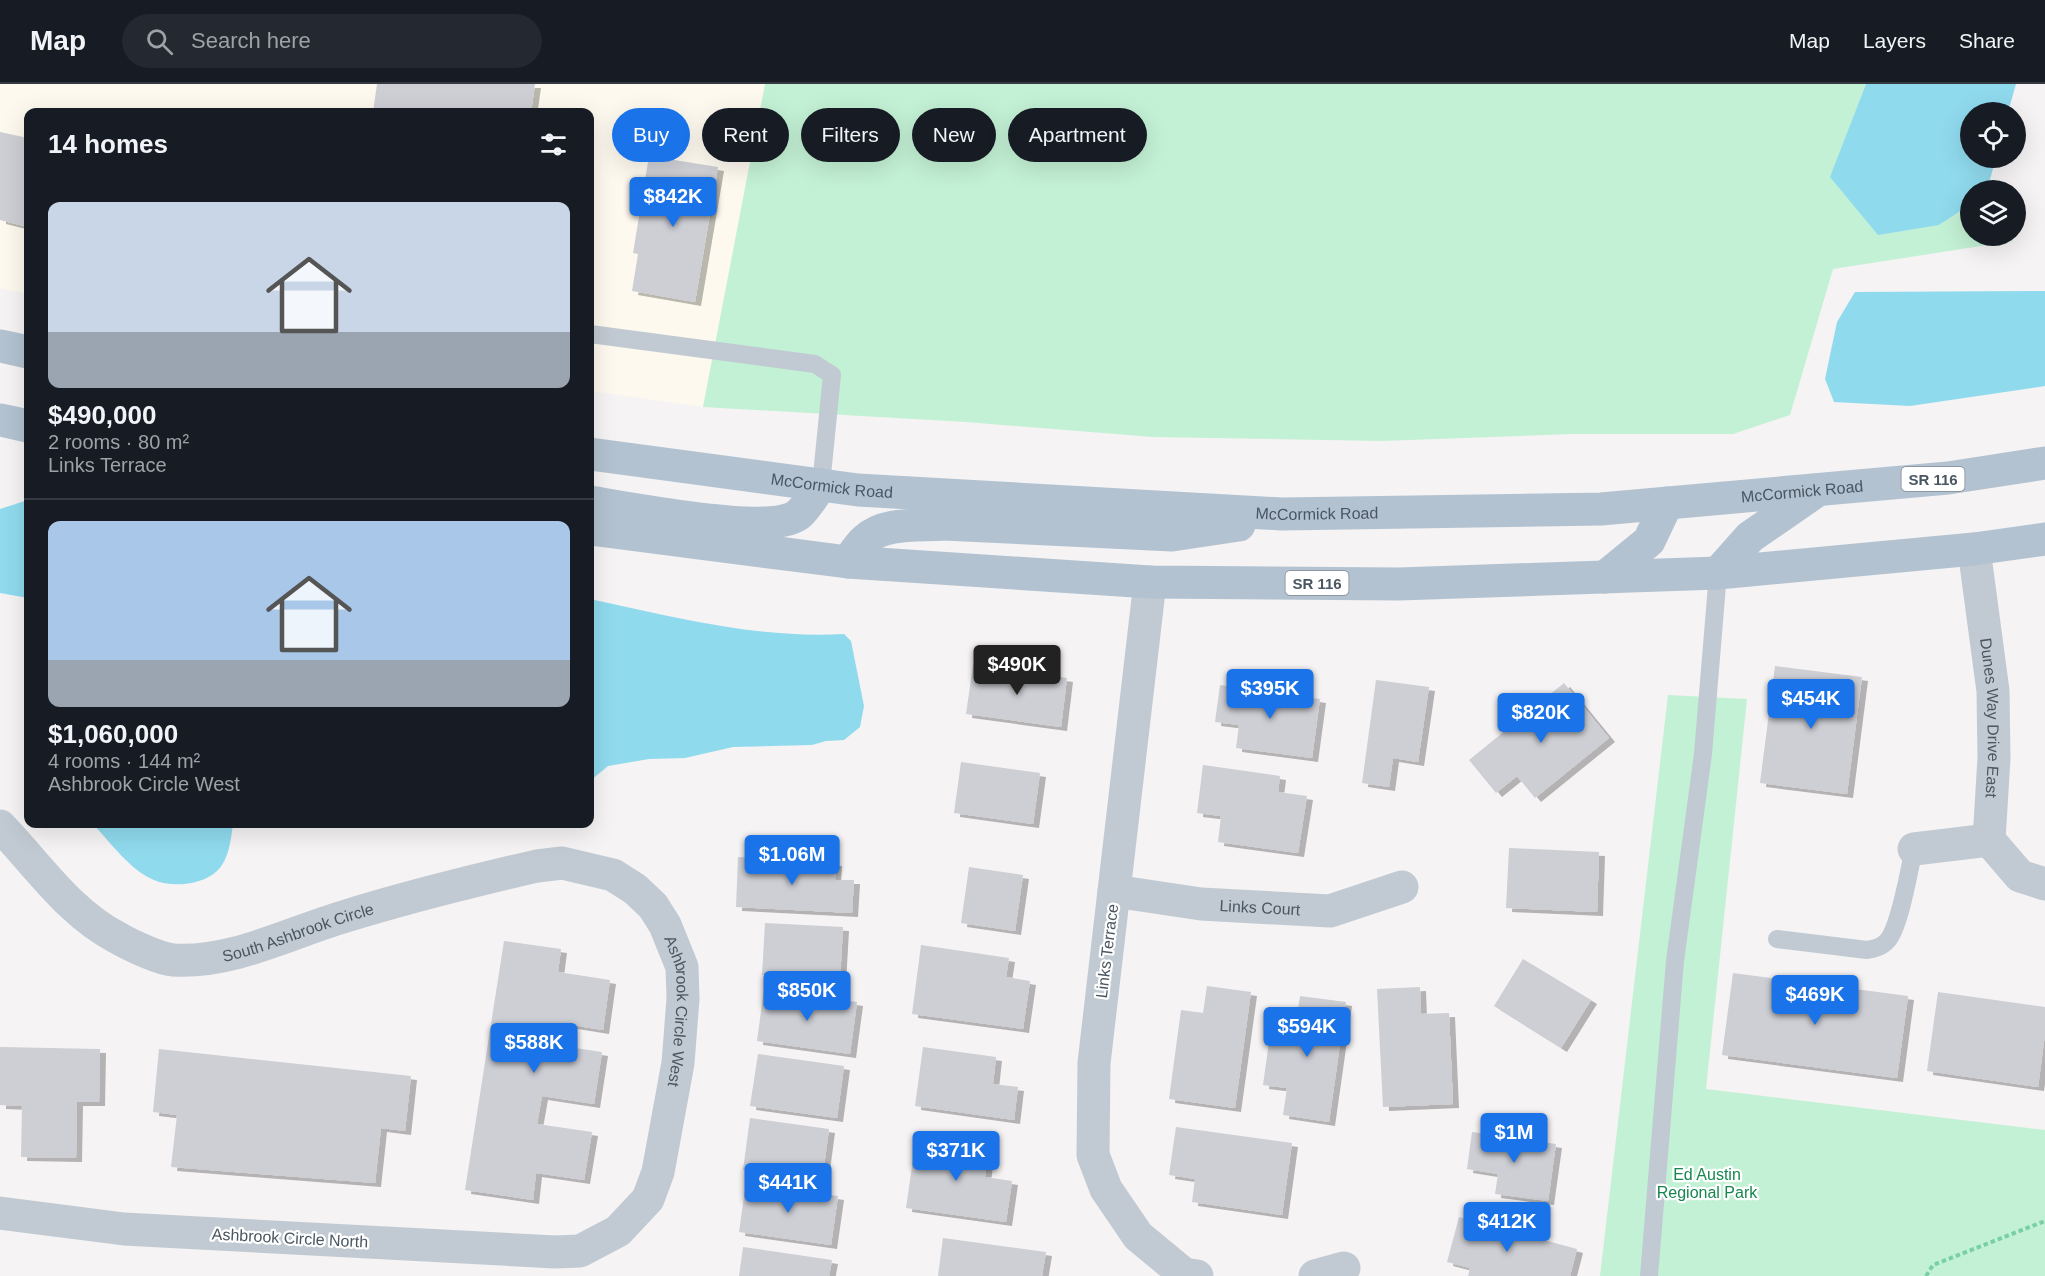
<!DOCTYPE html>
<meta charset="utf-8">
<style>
body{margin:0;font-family:Helvetica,sans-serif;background:#242831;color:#f1f3f6;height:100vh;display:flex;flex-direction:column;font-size:22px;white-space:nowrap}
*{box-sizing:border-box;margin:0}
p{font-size:20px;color:#9ea1a6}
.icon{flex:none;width:33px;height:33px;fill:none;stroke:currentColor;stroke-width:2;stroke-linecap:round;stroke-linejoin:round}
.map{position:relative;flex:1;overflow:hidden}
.details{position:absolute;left:24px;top:24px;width:570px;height:720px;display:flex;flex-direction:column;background:#171b24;border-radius:12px;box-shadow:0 6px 24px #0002}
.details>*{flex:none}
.guide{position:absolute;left:612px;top:24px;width:570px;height:54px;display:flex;gap:12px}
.buttons{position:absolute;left:1960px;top:18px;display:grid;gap:12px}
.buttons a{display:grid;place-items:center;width:66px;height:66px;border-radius:50%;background:#171b24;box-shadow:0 6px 24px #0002;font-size:30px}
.price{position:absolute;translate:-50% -51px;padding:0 14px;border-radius:6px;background:#1a73e8;color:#fff;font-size:20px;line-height:39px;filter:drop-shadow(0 2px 3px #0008)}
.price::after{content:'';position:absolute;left:50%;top:36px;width:18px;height:14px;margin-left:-9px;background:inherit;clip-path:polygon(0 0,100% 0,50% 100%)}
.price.on{background:#222;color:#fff}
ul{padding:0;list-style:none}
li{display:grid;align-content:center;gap:12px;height:318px;padding:0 24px}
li+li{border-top:2px solid #363941}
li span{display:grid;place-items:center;height:186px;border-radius:12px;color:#555}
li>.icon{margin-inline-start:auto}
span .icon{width:108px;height:108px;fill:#fffc;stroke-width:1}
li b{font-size:26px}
h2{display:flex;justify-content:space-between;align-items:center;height:72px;padding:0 24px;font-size:26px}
.pill{padding:0 21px;border-radius:27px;background:#171b24;box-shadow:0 6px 24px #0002;font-size:21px;line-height:54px}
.pill.on{background:#1a73e8;color:#fff}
header{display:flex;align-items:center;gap:36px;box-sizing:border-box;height:84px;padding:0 30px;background:#171b24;border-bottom:2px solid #363941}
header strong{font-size:28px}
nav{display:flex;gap:33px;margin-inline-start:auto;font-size:21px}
.search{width:420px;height:54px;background:#242831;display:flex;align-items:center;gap:15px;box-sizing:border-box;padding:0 21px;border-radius:33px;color:#9ea1a6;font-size:22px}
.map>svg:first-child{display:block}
</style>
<header>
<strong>Map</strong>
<div class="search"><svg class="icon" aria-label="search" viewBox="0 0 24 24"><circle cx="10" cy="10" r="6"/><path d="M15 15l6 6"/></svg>Search here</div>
<nav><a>Map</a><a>Layers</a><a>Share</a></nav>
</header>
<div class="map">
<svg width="2045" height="1192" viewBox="0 0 2045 1192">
<defs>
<filter id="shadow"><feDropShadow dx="6" dy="4" stdDeviation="0" flood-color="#0004"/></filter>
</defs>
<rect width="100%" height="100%" fill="#f5f3f3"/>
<polygon fill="#fdf9ef" points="0,0 765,0 703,323 590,307 590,28 28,28 28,210 0,204"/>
<g fill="#c3f1d5">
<polygon points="765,0 1866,0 1831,93 1939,141 1971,120 1971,152 2010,152 2013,157 1833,185 1790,331 1733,350 1571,350 1382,357 1153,353 966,338 703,323"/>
<polygon points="1668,611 1747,615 1706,1005 2045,1046 2045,1192 1600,1192"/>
</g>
<g fill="#90daee">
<polygon points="1866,0 2016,0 2008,28 1971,28 1971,74 1996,74 1987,106 1971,106 1971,120 1939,141 1878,151 1830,93"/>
<polygon points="2045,207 2045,302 1910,322 1834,318 1825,295 1837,238 1855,208"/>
<polygon points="28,416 28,514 0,509 0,425"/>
<path d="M590 515C674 533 757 555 844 550L851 557 864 622 860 643 844 656 826 657 812 661 733 663 685 674 649 675 608 682 590 697Z"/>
<path d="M93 740H233C231 755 229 776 217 787 202 801 172 804 154 796 131 787 110 758 93 740Z"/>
</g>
<g fill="#cdcfd5" filter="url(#shadow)">
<polygon points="377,0 535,0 531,28 373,28"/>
<polygon points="0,48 28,54 28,143 0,136"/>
<polygon points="649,72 718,83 695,218 632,207 638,170 633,169"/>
<polygon points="973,581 1067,594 1061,643 966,630"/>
<polygon points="1775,582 1862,593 1847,710 1760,699"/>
<polygon points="1376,596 1429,603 1418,678 1393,674 1389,703 1362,699"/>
<polygon points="1564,599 1609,654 1535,714 1517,692 1496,709 1469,676"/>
<polygon points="1220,601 1320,615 1312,674 1236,664 1239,641 1215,638"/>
<polygon points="961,678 1040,689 1033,740 954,729"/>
<polygon points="1203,681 1280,692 1278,708 1307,712 1298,769 1218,758 1221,732 1197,729"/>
<polygon points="1509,764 1599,768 1597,828 1506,824"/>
<polygon points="738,773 836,778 835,796 854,796 852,829 736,823"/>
<polygon points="969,783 1023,791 1015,847 961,839"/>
<polygon points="765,839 843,843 840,895 762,891"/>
<polygon points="504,857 561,865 558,888 610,896 603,946 553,938 549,960 602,968 594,1020 542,1012 537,1040 592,1048 584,1096 536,1089 533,1116 465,1106"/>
<polygon points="921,861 1009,874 1006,893 1030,897 1023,945 912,930"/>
<polygon points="1523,875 1591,916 1561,964 1494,922"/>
<polygon points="1733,889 1908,912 1897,994 1722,971"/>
<polygon points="1207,902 1251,908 1235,1024 1169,1015 1181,926 1203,929"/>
<polygon points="1420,903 1421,930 1449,929 1453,1020 1383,1023 1377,905"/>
<polygon points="764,905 857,918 850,970 757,957"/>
<polygon points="1938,908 2045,923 2045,950 2038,1003 1927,987"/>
<polygon points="1300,912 1346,918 1329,1038 1283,1031 1287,1004 1263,1001 1272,936 1296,940"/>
<polygon points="0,963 100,965 99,1018 77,1018 76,1074 21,1073 22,1022 0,1021"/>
<polygon points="923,963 996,973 993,1000 1018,1003 1014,1036 915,1022"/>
<polygon points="159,965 411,992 405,1047 381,1044 375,1099 171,1083 177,1031 153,1028"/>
<polygon points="758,970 844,982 837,1034 750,1022"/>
<polygon points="750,1034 829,1045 822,1097 743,1086"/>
<polygon points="1176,1043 1292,1059 1282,1131 1192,1118 1195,1095 1169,1091"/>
<polygon points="1472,1048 1556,1060 1548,1117 1495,1110 1498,1090 1467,1085"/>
<polygon points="916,1055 989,1065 985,1093 1012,1097 1006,1138 906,1124"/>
<polygon points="746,1099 838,1112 831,1161 739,1148"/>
<polygon points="1459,1133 1577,1165 1570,1192 1468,1192 1470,1184 1447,1178"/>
<polygon points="943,1154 1046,1168 1042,1192 938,1192"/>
<polygon points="743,1163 832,1176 829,1192 739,1192"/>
</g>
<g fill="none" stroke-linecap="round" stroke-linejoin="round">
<polyline stroke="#7ad0a6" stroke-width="4" stroke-dasharray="4.5 3" stroke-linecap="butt" points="1926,1192 1933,1181 2045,1137"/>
<g stroke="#c1cad2" stroke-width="18">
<polyline points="590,250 815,280 832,291 821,401"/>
<path d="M1777 855 1867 866C1876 864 1882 863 1888 856 1900 842 1909 786 1914 765"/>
<polyline points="1649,1192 1675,877 1703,670 1718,489"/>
</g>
<g stroke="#c1cad2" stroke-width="33">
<path id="s1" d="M1974 465 1993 607 1994 674 1989 756 2020 792 2045 800"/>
<polyline points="1150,498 1094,979 1093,1071 1106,1105 1138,1152 1184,1190 1197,1192"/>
<path id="s2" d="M0 742C37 780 69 829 118 854 130 861 160 875 173 876 231 880 289 849 343 833 407 813 472 797 537 782L562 779 613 791 635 805 653 822 665 841 682 883 683 915 678 979 658 1088 648 1115 618 1147 580 1167 555 1168 124 1145 0 1129"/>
<polyline points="1914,765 1989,756"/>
<path id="s3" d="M1114 807 1201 820 1330 827 1402 803"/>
<polyline points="1315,1192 1344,1184"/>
</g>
<g stroke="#b3c2d1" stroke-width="33">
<polyline points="0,262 28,268"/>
<polyline points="0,336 28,342"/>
<path id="s4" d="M590 370 858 406 1282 430 1601 425 1948 394 2045 379"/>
<path d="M590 418C629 424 771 453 799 430 807 423 814 410 821 401"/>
<polyline points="590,445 848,478 1150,498 1399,500 1718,489 1974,465 2045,455"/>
<path d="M848 478C853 471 858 462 865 456 884 438 918 442 943 440L1172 451 1239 441"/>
<polyline points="1718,489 1750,453 1818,406"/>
<polyline points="1605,493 1649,457 1667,419"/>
</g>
</g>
<g text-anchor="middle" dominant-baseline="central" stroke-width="4.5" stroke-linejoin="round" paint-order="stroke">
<g fill="#fff" stroke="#808990" stroke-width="1.5">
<rect x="1901.5" y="383" width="63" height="24" rx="4.5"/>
<rect x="1285.5" y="487" width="63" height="24" rx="4.5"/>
</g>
<g font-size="15" font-weight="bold" fill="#4a5661">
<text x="1933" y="395">SR 116</text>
<text x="1317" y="499">SR 116</text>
</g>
<g font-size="16" fill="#4a5661" stroke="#fff">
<text stroke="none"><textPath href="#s4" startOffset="244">McCormick Road</textPath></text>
<text stroke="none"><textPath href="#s4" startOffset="1216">McCormick Road</textPath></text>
<text stroke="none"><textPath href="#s4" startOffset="730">McCormick Road</textPath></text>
<text stroke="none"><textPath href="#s1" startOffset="170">Dunes Way Drive East</textPath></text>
<text stroke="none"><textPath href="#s3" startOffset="147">Links Court</textPath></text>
<text stroke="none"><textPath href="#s2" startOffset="352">South Ashbrook Circle</textPath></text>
<text transform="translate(1107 867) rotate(-83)">Links Terrace</text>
<text stroke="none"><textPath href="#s2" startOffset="840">Ashbrook Circle West</textPath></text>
<text transform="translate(290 1154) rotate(3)">Ashbrook Circle North</text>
</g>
<g font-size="16" fill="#17864f" stroke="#fff">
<text x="1707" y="1090">Ed Austin<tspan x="1707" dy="18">Regional Park</tspan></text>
</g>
</g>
</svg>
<div class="buttons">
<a><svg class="icon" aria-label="locate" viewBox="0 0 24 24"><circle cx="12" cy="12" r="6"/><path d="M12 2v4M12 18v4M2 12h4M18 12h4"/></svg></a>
<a><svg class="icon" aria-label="layers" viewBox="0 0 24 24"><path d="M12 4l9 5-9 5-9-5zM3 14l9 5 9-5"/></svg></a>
</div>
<b class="price" style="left:673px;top:144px">$842K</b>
<b class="price on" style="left:1017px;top:612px">$490K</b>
<b class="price" style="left:1270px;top:636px">$395K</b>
<b class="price" style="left:1811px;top:646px">$454K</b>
<b class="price" style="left:1541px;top:660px">$820K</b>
<b class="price" style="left:792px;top:802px">$1.06M</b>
<b class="price" style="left:807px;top:938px">$850K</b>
<b class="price" style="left:1815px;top:942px">$469K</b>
<b class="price" style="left:1307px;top:974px">$594K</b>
<b class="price" style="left:534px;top:990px">$588K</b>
<b class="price" style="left:1514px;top:1080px">$1M</b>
<b class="price" style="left:956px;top:1098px">$371K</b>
<b class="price" style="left:788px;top:1130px">$441K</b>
<b class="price" style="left:1507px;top:1169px">$412K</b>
<div class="guide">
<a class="pill on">Buy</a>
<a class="pill">Rent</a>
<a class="pill">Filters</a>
<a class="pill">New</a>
<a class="pill">Apartment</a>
</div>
<section class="details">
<h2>14 homes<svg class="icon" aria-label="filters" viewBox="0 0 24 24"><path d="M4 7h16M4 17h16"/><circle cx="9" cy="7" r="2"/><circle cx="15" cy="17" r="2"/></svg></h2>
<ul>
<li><span style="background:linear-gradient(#c9d6e8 70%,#9aa5b1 0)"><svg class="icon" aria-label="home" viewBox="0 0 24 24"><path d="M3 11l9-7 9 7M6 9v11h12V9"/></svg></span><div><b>$490,000</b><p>2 rooms · 80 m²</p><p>Links Terrace</p></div></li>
<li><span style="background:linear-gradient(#a9c7e8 75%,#9aa5b1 0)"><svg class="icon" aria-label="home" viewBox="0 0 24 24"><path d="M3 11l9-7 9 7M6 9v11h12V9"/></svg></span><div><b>$1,060,000</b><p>4 rooms · 144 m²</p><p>Ashbrook Circle West</p></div></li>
</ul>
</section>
</div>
